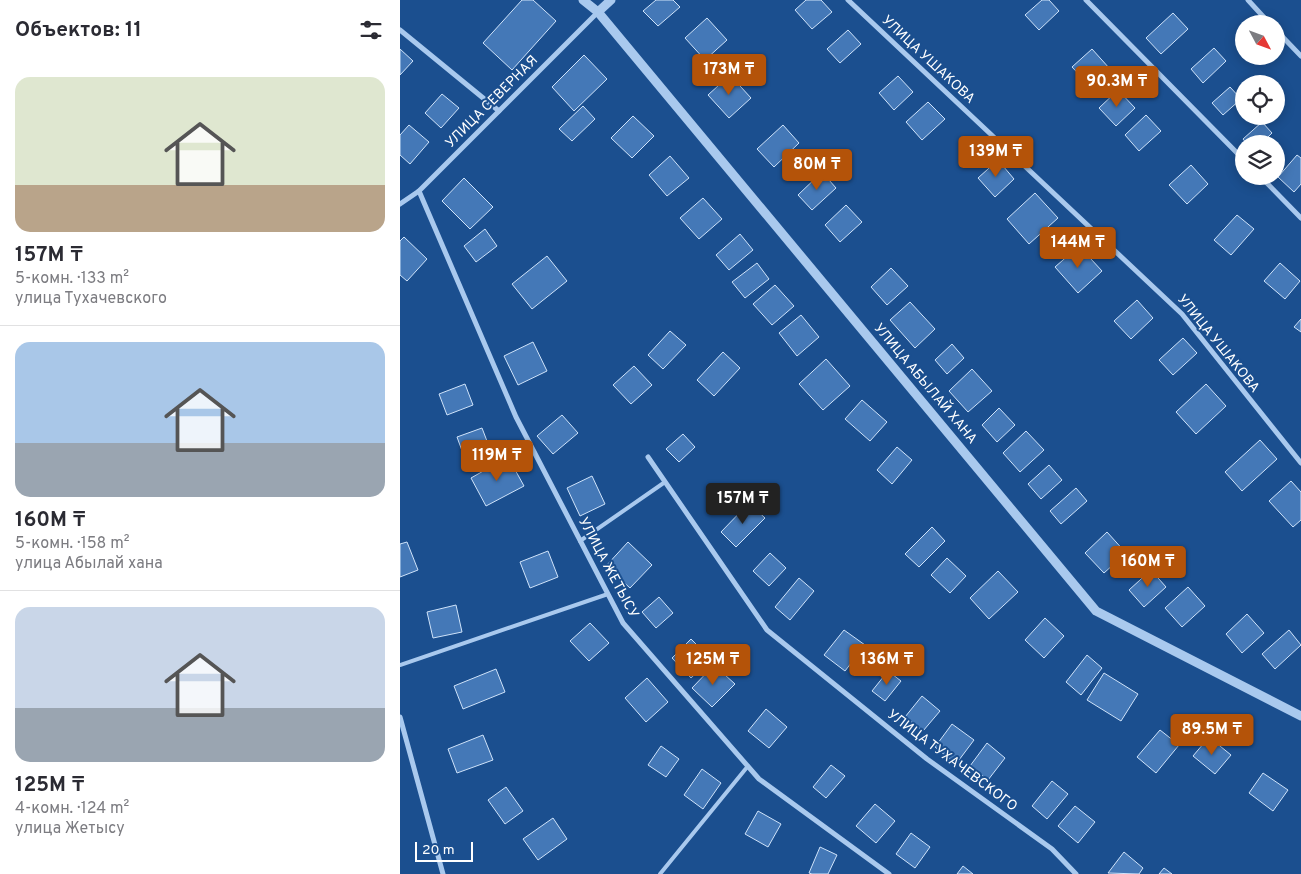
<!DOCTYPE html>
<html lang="ru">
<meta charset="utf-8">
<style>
body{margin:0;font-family:Overpass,sans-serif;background:#f7f7f7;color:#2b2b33;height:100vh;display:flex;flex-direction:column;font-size:19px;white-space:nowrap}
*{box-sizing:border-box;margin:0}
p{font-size:16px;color:#7c7c81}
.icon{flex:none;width:28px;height:28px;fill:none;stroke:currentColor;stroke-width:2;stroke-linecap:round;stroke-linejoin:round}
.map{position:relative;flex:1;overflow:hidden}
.panel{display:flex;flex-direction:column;background:#fff;width:400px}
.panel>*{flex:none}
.needle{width:32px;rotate:131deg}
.buttons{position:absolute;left:835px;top:15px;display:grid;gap:10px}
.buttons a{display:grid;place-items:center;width:50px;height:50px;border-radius:50%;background:#fff;box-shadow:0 2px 12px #0003;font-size:25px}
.scale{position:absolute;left:15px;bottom:12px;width:58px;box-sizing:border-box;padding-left:5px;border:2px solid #fff;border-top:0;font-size:14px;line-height:18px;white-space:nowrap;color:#fff;-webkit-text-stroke:4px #1b4f8f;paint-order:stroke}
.price{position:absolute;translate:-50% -42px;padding:0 11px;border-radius:5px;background:#b45309;color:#fff;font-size:16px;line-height:32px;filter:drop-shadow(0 1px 2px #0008)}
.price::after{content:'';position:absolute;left:50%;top:30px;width:15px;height:11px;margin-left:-8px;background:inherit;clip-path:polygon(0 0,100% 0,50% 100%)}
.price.on{background:#222;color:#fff}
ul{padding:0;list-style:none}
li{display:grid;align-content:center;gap:10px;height:265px;padding:0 15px}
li+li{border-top:1px solid #e1e1e2}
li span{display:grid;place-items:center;height:155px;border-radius:15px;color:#555}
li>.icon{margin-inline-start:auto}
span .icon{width:90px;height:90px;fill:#fffc;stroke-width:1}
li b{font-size:21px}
h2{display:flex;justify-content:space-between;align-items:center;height:60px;padding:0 15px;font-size:21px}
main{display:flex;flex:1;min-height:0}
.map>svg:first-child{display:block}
</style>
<main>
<section class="panel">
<h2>Объектов: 11<svg class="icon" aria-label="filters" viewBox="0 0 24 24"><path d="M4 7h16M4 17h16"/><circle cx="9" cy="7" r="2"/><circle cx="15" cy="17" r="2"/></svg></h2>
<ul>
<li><span style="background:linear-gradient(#dfe7d0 70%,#b9a48a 0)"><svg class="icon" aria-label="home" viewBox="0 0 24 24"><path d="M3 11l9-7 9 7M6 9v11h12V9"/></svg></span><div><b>157M ₸</b><p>5-комн. · 133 m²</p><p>улица Тухачевского</p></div></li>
<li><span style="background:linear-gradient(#a9c7e8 65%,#9aa5b1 0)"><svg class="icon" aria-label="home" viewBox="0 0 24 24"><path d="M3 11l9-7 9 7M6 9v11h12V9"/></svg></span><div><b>160M ₸</b><p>5-комн. · 158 m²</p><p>улица Абылай хана</p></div></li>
<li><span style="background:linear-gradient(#c9d6e8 65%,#9aa5b1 0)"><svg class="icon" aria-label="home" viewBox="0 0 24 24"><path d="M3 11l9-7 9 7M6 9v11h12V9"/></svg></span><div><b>125M ₸</b><p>4-комн. · 124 m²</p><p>улица Жетысу</p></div></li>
</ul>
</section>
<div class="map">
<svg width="901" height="874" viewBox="0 0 901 874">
<rect width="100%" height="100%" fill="#1b4f8f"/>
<g fill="#4478b7" stroke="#cfe3fa">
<polygon points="122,0 133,0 156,21 112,70 83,43"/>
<polygon points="256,0 273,0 280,7 258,26 243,11"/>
<polygon points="406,0 421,0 432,12 412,29 395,10"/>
<polygon points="642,0 649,0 659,11 639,30 625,15"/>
<polygon points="773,13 788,29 761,54 746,38"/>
<polygon points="307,18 327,40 305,60 285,38"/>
<polygon points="448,30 461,44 440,63 427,49"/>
<polygon points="814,48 826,61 803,83 791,69"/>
<polygon points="0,49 13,61 0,75"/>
<polygon points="692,49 710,69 691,87 672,67"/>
<polygon points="184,55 207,79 174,111 152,87"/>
<polygon points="330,75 351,98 329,118 308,95"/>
<polygon points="498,76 513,92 494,110 479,93"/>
<polygon points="830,87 841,99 823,115 812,103"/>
<polygon points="718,90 735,108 716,126 699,108"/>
<polygon points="42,94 59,108 41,128 25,113"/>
<polygon points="528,102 545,119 522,140 506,122"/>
<polygon points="183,106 195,119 172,141 159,129"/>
<polygon points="746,115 761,131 739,151 725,135"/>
<polygon points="233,116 254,136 232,158 211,138"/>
<polygon points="862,122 872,133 861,144 847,144 843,139"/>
<polygon points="9,125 29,142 10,164 0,155 0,135"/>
<polygon points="383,125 399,143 374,167 357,149"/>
<polygon points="897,155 901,158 901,184 894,192 878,177"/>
<polygon points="270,156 289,178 267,196 249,175"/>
<polygon points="598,160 614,179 595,197 578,178"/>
<polygon points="791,165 808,184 787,204 769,185"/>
<polygon points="422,172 436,188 412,210 398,195"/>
<polygon points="64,178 93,207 70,229 42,201"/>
<polygon points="635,193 658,218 629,244 607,219"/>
<polygon points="303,198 322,219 299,239 280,218"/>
<polygon points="446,205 462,222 440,242 425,225"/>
<polygon points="837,215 854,229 831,255 814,240"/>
<polygon points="85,229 97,246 76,262 64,246"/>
<polygon points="340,234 353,250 329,270 316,255"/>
<polygon points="4,237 27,259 7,281 0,275 0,241"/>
<polygon points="679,246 702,271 678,293 655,267"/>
<polygon points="147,256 167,281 132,309 112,284"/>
<polygon points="357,263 369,279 345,298 332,282"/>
<polygon points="880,263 900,281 885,299 864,281"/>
<polygon points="491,268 508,286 487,305 471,287"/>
<polygon points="375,285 394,306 372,325 353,304"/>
<polygon points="737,300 753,318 731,339 714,321"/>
<polygon points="510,302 535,329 515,348 490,320"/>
<polygon points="401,315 419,337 397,356 379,333"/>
<polygon points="901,319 901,332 894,327"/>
<polygon points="270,331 286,345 263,369 248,355"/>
<polygon points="783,338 797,353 773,375 759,360"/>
<polygon points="133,342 147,371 118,385 104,356"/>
<polygon points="552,344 564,358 547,374 535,360"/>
<polygon points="323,352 340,368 314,396 297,380"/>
<polygon points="426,359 450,386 423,410 399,384"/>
<polygon points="234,366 252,385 231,404 213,385"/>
<polygon points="572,369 592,391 568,412 549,391"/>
<polygon points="65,384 73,405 47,415 39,394"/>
<polygon points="806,384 826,406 796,434 776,412"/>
<polygon points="462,400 487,422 470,441 445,419"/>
<polygon points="599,408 615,425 597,442 582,425"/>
<polygon points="162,415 178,433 153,454 137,436"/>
<polygon points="82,428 90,449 65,459 57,437"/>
<polygon points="626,431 644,450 620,472 603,453"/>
<polygon points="283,434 295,447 279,462 266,449"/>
<polygon points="860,440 877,459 842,491 825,472"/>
<polygon points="497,447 512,460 492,484 477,470"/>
<polygon points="108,457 124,486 86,506 71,478"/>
<polygon points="649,465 662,480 641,499 628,484"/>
<polygon points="192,476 205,504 180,516 167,488"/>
<polygon points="891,481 901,492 901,520 893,527 869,501"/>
<polygon points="676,488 687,501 661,524 650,511"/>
<polygon points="349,503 365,518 336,547 321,532"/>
<polygon points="532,527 545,541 519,567 505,554"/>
<polygon points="707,532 726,553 704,573 685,553"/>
<polygon points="7,542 18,570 0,577 0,544"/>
<polygon points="228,542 252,565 230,588 206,566"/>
<polygon points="148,551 158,577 130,588 120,562"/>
<polygon points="370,553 386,568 369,586 353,571"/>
<polygon points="547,558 566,576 550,593 531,575"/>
<polygon points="751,570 766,587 744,607 729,590"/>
<polygon points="598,571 618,592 589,619 570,598"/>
<polygon points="399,578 414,591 390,620 375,607"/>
<polygon points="788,587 805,606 782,627 765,608"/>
<polygon points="259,597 273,613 256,628 242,612"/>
<polygon points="56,605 62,632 33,638 27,612"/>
<polygon points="847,614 864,633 842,653 826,634"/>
<polygon points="645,618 664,636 644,658 625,640"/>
<polygon points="190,623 209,643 189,661 170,641"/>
<polygon points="444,630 465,645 445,671 424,655"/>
<polygon points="889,630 901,645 875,669 862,654"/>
<polygon points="291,639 311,659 291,678 272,658"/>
<polygon points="687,655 702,668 681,695 666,682"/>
<polygon points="314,665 335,684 312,707 292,688"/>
<polygon points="96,669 105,692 63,709 54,686"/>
<polygon points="488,671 501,681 485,701 472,691"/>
<polygon points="704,673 738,694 721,721 687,700"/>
<polygon points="247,678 268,702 246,722 225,698"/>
<polygon points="522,696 540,711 523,731 505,717"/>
<polygon points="366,709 387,727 369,748 348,731"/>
<polygon points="552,724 574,740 556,764 535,747"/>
<polygon points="760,730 779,745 756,773 737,757"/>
<polygon points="83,735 93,760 57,773 48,749"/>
<polygon points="809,737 831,755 815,774 793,756"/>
<polygon points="587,743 605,758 588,780 570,766"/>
<polygon points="261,746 279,759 266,777 248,765"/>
<polygon points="431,765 445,776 426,798 413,787"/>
<polygon points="302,769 321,783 303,809 284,795"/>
<polygon points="863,773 888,790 873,811 849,793"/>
<polygon points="652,781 668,794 647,819 632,806"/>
<polygon points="106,787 123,811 105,824 88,800"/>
<polygon points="475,804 495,821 476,843 456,826"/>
<polygon points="675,806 695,822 678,843 658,826"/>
<polygon points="358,811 381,824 368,847 345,834"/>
<polygon points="153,818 167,839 138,860 123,839"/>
<polygon points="511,833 530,847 515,868 496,854"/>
<polygon points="420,847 437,855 428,874 412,874 409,873"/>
<polygon points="724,852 743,868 739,874 708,873"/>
<polygon points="563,866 573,874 557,874"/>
<polygon points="764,868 772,874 759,874"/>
</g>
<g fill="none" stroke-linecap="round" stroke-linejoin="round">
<g stroke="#a9c9ee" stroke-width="4">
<polyline points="180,541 265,482"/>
<polyline points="0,665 208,594"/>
<polyline points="260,874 348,766"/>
</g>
<g stroke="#a9c9ee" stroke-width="5">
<polyline points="448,0 782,314 901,463"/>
<polyline points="686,0 844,160"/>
<polyline points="848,0 870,24"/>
<polyline points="0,30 99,111"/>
<polyline points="876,30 901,56"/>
<polyline points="860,176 901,218"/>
<polyline points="19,191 116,417 223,623 359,779 489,874"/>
<polyline points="0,204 19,191 198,12"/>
<polyline points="248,457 367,630 527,759 652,849 676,874"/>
<polyline points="0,717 43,874"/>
</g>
<g stroke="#a9c9ee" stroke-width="9">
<polyline points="183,0 198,12 696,611 901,716"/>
<polyline points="198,12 211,0"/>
</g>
</g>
<g text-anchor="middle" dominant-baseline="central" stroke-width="4" stroke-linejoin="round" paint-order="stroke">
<g font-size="14" fill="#fff" stroke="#1b4f8f">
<text transform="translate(528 60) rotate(43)">УЛИЦА УШАКОВА</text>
<text transform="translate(92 102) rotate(-45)">УЛИЦА СЕВЕРНАЯ</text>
<text transform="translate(818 344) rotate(51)">УЛИЦА УШАКОВА</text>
<text transform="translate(525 384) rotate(50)">УЛИЦА АБЫЛАЙ ХАНА</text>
<text transform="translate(208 568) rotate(62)">УЛИЦА ЖЕТЫСУ</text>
<text transform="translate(552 761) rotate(37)">УЛИЦА ТУХАЧЕВСКОГО</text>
</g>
</g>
</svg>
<div class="buttons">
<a><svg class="needle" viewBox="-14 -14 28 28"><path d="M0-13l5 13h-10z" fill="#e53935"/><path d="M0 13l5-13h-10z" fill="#7c7c81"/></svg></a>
<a><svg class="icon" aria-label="locate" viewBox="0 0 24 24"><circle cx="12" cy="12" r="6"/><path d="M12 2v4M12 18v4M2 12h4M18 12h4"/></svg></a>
<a><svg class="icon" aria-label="layers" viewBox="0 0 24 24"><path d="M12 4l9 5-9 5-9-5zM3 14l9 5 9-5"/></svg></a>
</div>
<div class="scale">20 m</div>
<b class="price" style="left:329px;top:96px">173M ₸</b>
<b class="price" style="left:717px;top:108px">90.3M ₸</b>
<b class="price" style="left:596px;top:178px">139M ₸</b>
<b class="price" style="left:417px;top:191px">80M ₸</b>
<b class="price" style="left:678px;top:269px">144M ₸</b>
<b class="price" style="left:97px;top:482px">119M ₸</b>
<b class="price on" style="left:343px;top:525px">157M ₸</b>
<b class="price" style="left:748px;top:588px">160M ₸</b>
<b class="price" style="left:313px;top:686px">125M ₸</b>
<b class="price" style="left:487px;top:686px">136M ₸</b>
<b class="price" style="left:812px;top:756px">89.5M ₸</b>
</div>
</main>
